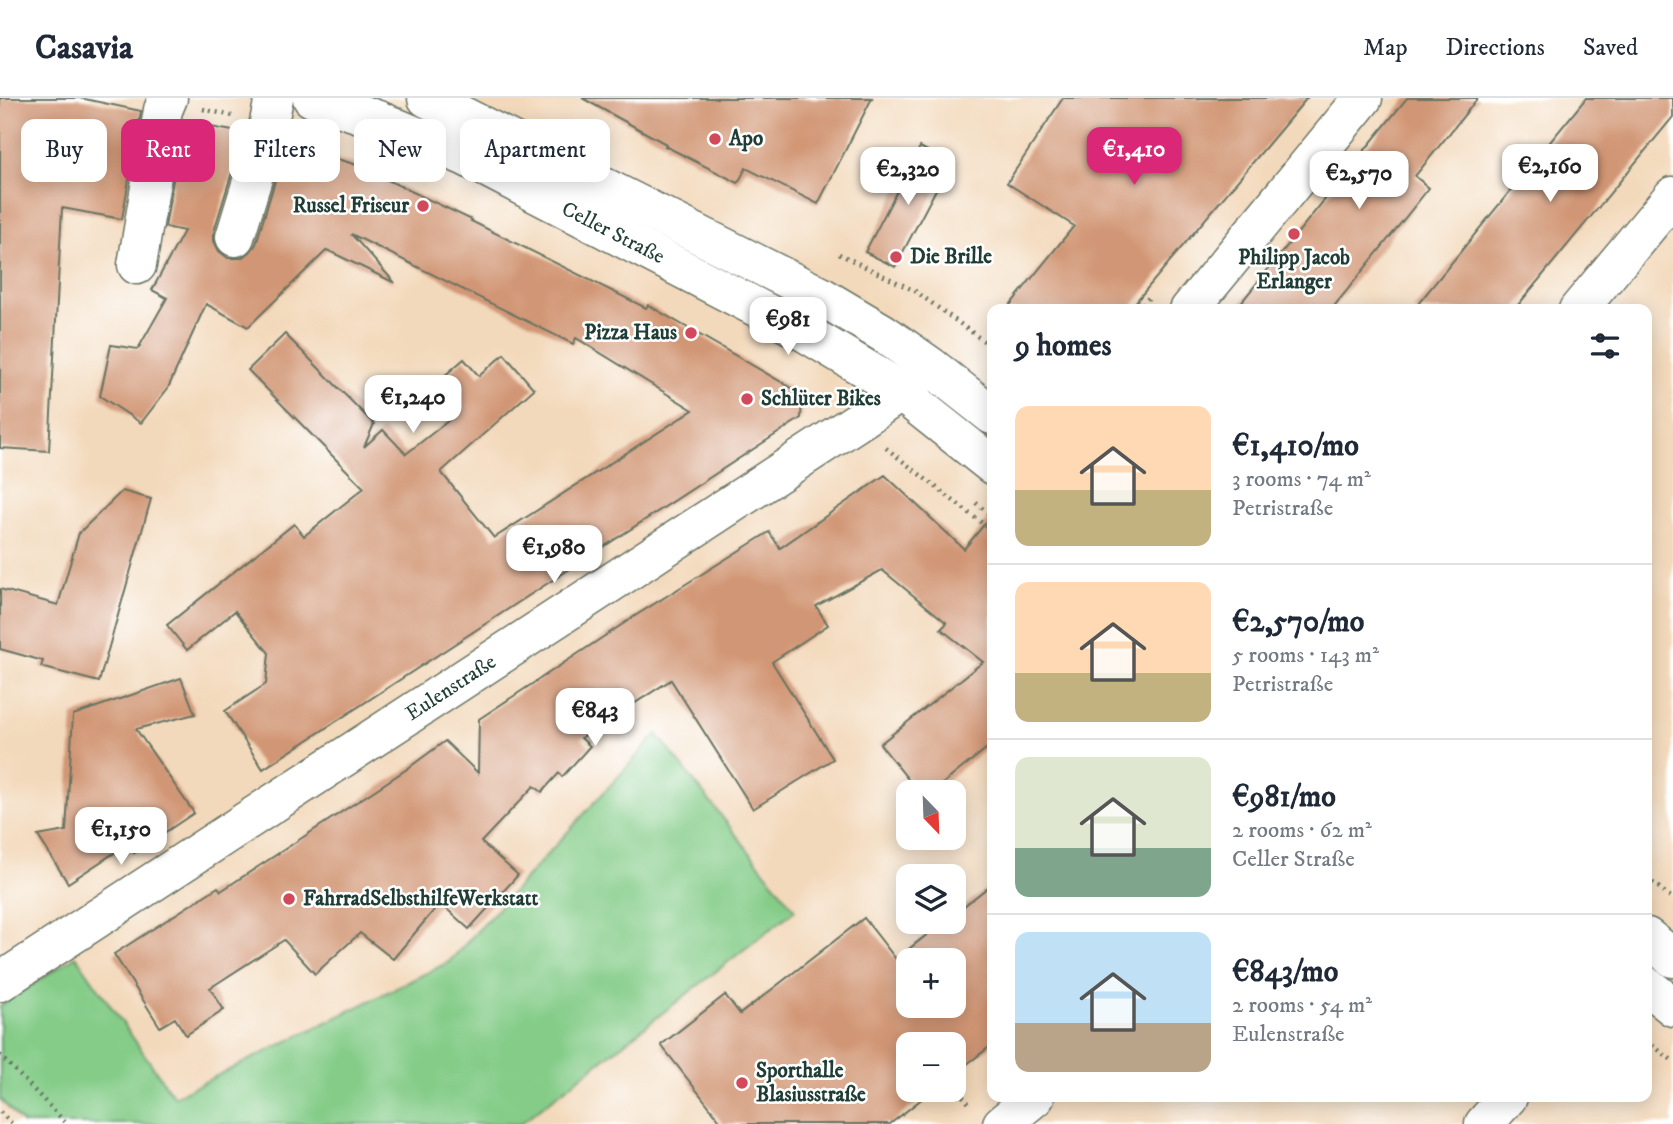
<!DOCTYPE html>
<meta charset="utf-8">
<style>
body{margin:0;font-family:"IM FELL DW Pica",serif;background:#f6f6f7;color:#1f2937;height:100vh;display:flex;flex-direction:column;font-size:26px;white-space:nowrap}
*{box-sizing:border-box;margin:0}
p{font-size:23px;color:#747a83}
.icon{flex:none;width:38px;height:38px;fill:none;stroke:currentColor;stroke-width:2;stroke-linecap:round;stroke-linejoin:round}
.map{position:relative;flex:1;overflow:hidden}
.side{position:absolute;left:987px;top:206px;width:665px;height:798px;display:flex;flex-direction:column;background:#fff;border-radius:14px;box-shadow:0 4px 18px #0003}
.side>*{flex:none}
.top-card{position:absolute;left:21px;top:21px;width:665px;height:63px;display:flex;gap:14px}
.needle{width:46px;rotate:157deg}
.tools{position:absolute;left:896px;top:682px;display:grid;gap:14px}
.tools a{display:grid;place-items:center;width:70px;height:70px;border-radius:14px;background:#fff;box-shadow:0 4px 18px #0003;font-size:35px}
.price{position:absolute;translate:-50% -60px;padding:0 16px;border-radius:14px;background:#fff;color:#222;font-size:23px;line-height:46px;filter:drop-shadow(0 2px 4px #0008)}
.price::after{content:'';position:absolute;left:50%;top:42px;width:21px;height:16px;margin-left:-10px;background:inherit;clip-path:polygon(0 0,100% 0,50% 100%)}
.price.on{background:#db2777;color:#fff}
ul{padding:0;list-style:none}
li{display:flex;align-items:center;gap:21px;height:175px;padding:0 28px}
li+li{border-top:2px solid #e0e1e3}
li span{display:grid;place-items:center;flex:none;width:196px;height:140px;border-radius:14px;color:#555}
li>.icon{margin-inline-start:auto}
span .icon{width:84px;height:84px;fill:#fffc;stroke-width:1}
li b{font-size:30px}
h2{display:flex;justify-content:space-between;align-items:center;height:84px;padding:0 28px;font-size:30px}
.chip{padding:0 24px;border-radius:14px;background:#fff;box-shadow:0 4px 18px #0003;font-size:24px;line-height:63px}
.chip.on{background:#db2777;color:#fff}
header{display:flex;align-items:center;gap:42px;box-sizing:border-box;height:98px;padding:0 35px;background:#fff;border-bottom:2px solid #e0e1e3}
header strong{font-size:33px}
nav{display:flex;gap:38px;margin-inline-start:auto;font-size:24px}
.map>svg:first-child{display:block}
</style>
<header>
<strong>Casavia</strong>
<nav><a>Map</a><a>Directions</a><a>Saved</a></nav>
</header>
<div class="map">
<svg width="1673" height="1026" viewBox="0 0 1673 1026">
<rect width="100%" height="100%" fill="#fff"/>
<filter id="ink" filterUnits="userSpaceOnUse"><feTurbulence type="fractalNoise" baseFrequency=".0143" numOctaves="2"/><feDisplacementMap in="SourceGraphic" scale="14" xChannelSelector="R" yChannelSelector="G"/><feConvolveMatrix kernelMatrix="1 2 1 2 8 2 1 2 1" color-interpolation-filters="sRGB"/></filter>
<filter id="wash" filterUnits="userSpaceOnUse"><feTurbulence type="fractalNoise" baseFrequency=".00686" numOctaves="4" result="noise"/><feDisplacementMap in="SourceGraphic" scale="28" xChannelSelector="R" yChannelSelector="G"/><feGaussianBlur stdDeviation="1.57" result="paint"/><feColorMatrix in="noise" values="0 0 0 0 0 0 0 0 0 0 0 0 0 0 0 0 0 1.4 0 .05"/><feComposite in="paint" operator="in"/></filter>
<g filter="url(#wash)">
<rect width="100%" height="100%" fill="#f3d9bb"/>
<polygon fill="#84cc88" stroke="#52845e" stroke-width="2" points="657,636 795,812 520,1026 23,1026 0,1001 0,908 76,858 174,999 449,864"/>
<g id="blocks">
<g fill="#d19675" fill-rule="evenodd">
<polygon points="0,0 80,0 141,13 122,121 62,110 49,353 0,350"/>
<polygon points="582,0 872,0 818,106 746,70 738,85 665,48 666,46"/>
<polygon points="1063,0 1307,0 1129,212 1006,212 1074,128 1007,85"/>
<polygon points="1407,0 1478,0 1415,78 1429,90 1357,180 1331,212 1235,212"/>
<polygon points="1586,0 1673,0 1673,19 1514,212 1413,212"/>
<polygon points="183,24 244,35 214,133 214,143 219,153 228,160 241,160 250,154 256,146 286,46 354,66 472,122 471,123 646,210 648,207 802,296 801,320 263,671 225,613 266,586 269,555 235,513 187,552 167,527 294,426 304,438 364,390 248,272 285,236 374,326 364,349 383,332 406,356 453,319 428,292 464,261 479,278 504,256 534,291 441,374 494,440 693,312 576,240 573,246 351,136 395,185 327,152 248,229 206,206 168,290 141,325 100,298 111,247 138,251 167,200 152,192 184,133 165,129"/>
<polygon points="920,49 950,65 895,169 865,154"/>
<polygon points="885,377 964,451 992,417 992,646 931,695 919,695 880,646 983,564 941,531 947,525 882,472 816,508 828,527 772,564 833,661 753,711 671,582 581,640 590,648 562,679 559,675 542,694 534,688 481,744 518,777 469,831 440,805 393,861 360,835 315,876 284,842 210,890 224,912 186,937 175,920 160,929 114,856 218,789 221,793 407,671 445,643 478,675 479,621 638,516 769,434 780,450"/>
<polygon points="122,393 151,401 99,584 41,569 43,563 0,551 0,491 58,507 79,435"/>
<polygon points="181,580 195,616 136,631 194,715 134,755 128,746 68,785 38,738 66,733 73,617"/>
<path d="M992 786V947L954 976V947H908V992H933L890 1026H723L661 947 725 897 740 916 864 820 896 861 943 824H954V816ZM908 863H954V908H908Z"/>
</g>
</g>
</g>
<g filter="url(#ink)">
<use href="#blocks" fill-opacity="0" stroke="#697463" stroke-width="2"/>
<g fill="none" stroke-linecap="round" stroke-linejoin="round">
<g stroke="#697463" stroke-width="41">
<g id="minor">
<polyline points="235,139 267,34 274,0"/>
<polyline points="137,167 163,12 168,0"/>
<polyline points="1189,212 1363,0"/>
<polyline points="1578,212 1673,98"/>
<polyline points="0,884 866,318 901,294 923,274"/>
<polyline points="1002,1026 1035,999"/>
<polyline points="1484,1026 1508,999"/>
</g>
</g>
<g stroke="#697463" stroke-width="41">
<g id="major">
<polyline points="312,0 378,22 464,58 804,234 889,285 992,367"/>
<polyline points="427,0 819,197 883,235 930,268 992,317"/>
<polyline points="1647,839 1673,860"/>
<polyline points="1647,888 1673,909"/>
</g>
</g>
<g stroke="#697463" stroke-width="4.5" stroke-dasharray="2 5" stroke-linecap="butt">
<polyline points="203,11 232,18"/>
<polyline points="839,156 915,193 992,249"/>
<polyline points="1138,212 1151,197"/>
<polyline points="886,350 992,433"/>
<polyline points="976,405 992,418"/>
<polyline points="1647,780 1673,801"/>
<polyline points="1647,943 1673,963"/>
<polyline points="0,957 67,1026"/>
<polyline points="954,987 970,1007"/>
<polyline points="0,1014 12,1026"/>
</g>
<use href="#minor" stroke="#fff" stroke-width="38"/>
<use href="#major" stroke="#fff" stroke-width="38"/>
</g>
</g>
<g fill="#d1495b" stroke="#fff" stroke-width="2.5">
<circle cx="715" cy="41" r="7"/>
<circle cx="423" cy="108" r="7"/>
<circle cx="1294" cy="136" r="7"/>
<circle cx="896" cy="159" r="7"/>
<circle cx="691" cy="235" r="7"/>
<circle cx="747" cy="301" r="7"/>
<circle cx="289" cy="801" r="7"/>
<circle cx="742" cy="985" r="7"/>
</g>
<g text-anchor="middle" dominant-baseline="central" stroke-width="5" stroke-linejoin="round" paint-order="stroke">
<g font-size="21" font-weight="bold" fill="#1f3d34" stroke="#fff" text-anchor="start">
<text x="729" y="41">Apo</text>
<text x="409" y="108" text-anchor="end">Russel Friseur</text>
<text x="910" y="159">Die Brille</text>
<text x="1294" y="160" text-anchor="middle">Philipp Jacob<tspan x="1294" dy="24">Erlanger</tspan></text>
<text x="677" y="235" text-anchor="end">Pizza Haus</text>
<text x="761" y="301">Schlüter Bikes</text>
<text x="303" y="801">FahrradSelbsthilfeWerkstatt</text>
<text x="756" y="973">Sporthalle<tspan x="756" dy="24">Blasiusstraße</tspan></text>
</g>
<g font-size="21" fill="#1f3d34" stroke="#fff">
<text transform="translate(613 135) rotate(27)">Celler Straße</text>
<text transform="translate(451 590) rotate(-33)">Eulenstraße</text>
</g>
</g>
</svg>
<div class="tools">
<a><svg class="needle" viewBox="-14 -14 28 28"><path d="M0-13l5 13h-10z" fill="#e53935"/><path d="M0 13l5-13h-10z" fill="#747a83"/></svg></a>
<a><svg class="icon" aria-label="layers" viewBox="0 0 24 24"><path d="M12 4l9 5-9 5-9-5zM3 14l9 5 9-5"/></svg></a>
<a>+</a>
<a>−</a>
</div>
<b class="price on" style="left:1134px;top:89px">€1,410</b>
<b class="price" style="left:1550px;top:106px">€2,160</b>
<b class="price" style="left:908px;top:109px">€2,320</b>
<b class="price" style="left:1359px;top:113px">€2,570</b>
<b class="price" style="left:788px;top:259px">€981</b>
<b class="price" style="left:413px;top:337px">€1,240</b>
<b class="price" style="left:554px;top:487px">€1,980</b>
<b class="price" style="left:595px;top:650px">€843</b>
<b class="price" style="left:121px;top:769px">€1,150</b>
<div class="top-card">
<a class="chip">Buy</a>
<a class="chip on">Rent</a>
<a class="chip">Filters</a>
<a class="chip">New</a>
<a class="chip">Apartment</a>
</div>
<section class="side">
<h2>9 homes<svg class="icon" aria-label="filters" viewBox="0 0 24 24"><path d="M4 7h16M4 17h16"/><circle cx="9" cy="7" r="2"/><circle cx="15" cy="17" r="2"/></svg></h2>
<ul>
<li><span style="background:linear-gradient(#ffd9b3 60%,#c2b280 0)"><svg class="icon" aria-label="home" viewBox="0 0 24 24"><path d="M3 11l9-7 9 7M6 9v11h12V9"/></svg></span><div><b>€1,410/mo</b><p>3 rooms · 74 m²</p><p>Petristraße</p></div></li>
<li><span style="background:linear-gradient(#ffd9b3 65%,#c2b280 0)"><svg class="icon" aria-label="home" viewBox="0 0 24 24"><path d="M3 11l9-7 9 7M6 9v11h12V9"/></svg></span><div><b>€2,570/mo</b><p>5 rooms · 143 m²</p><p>Petristraße</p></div></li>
<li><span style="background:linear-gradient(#dfe7d0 65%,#7fa58c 0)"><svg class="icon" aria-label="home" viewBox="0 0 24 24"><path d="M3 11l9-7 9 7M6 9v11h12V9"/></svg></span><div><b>€981/mo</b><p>2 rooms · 62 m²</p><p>Celler Straße</p></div></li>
<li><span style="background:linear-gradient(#bfe0f5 65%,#b9a48a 0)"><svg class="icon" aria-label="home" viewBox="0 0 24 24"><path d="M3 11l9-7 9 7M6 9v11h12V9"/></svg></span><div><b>€843/mo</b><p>2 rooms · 54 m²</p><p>Eulenstraße</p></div></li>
</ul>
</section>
</div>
